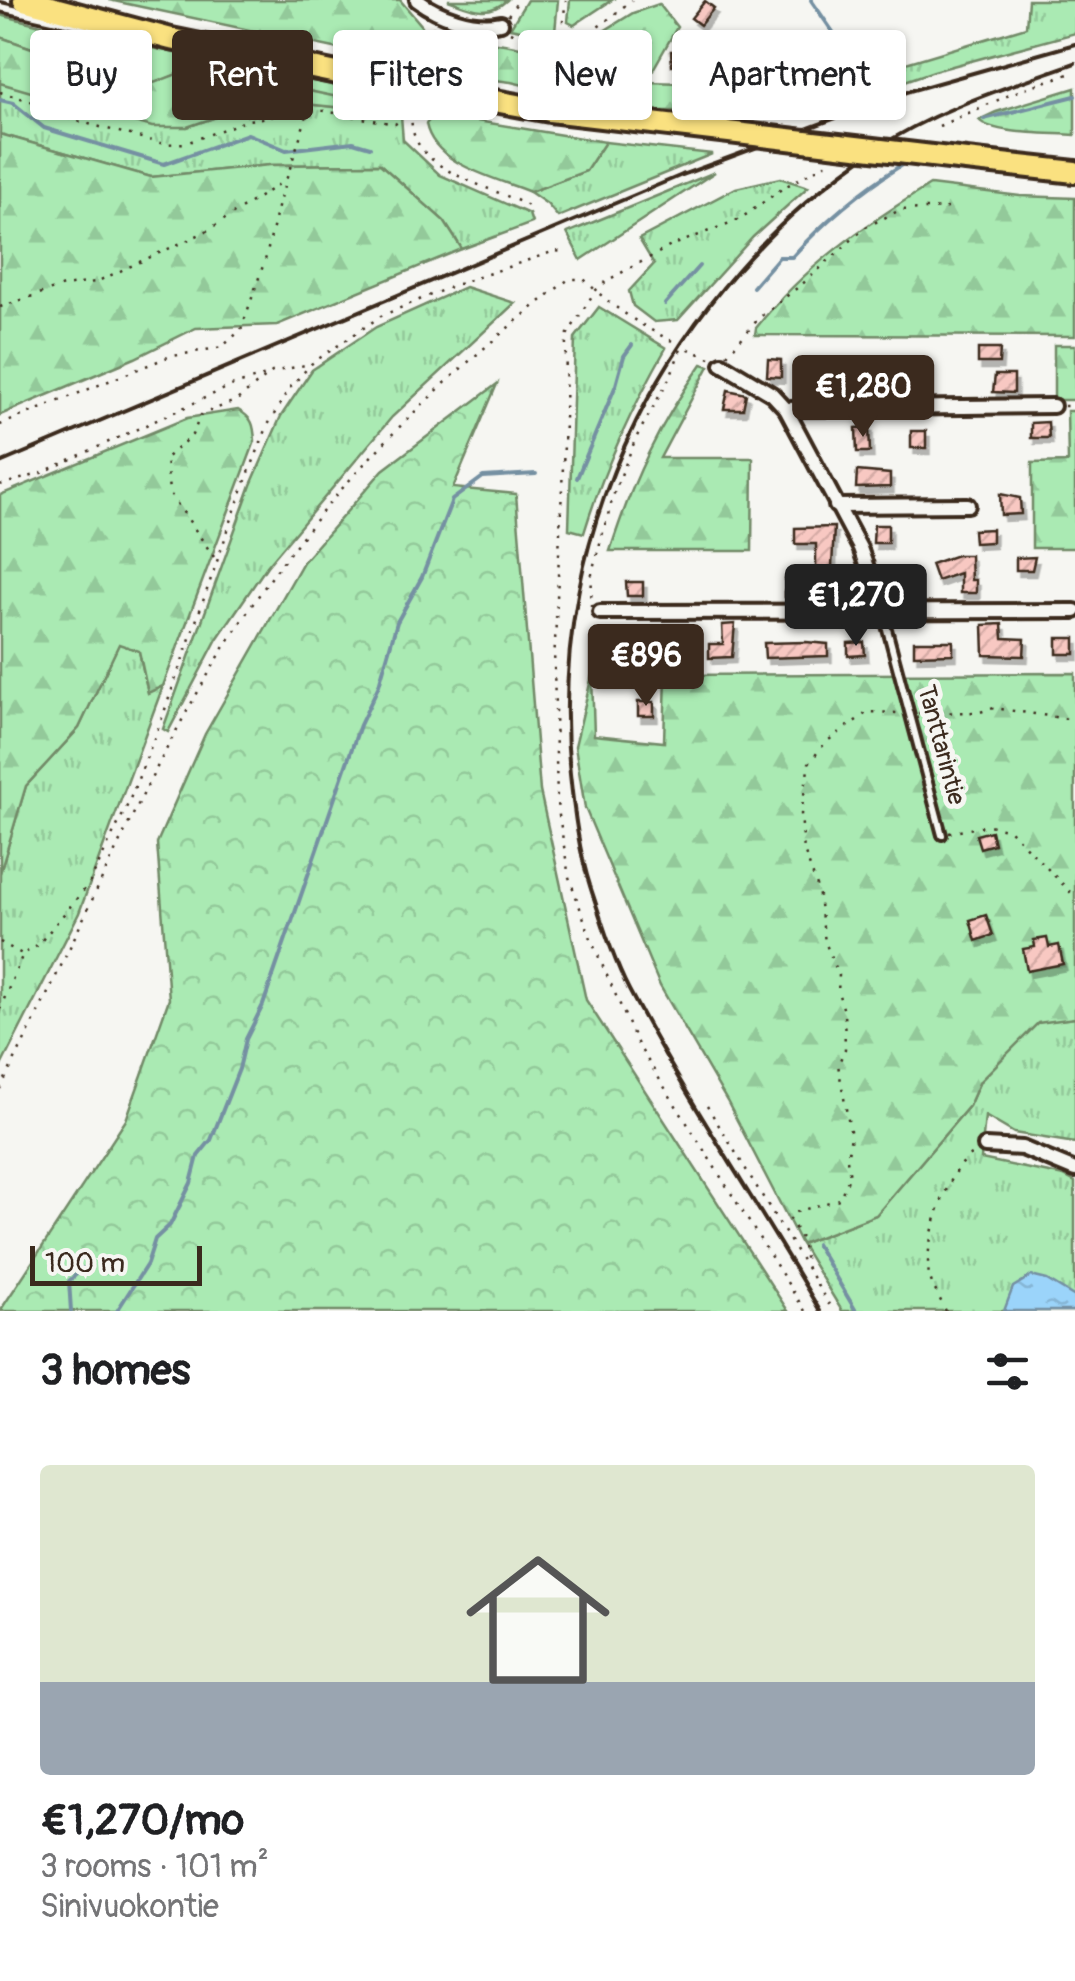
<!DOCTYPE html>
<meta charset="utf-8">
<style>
body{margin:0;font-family:Pangolin,sans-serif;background:#f2f2f2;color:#202124;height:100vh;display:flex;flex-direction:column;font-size:38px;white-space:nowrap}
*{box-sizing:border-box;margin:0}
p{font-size:32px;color:#757577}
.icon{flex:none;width:55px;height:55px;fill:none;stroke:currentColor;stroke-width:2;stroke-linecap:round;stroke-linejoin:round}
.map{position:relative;height:1311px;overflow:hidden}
.details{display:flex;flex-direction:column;background:#fff;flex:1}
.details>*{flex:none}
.guide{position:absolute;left:30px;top:30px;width:1015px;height:90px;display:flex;gap:20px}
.scale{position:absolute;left:30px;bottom:25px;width:172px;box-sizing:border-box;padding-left:10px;border:5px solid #3b2a1e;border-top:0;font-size:28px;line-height:35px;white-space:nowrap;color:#3b2a1e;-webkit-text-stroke:8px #f6f6f2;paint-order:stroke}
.price{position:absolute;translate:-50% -85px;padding:0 22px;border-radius:10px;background:#3b2a1e;color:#fff;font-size:32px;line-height:65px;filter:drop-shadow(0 2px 5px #0008)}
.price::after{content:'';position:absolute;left:50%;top:60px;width:30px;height:22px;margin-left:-15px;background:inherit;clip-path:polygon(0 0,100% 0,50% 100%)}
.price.active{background:#222;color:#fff}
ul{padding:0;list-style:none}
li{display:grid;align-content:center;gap:20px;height:530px;padding:0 40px}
li span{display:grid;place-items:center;height:310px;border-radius:10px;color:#555}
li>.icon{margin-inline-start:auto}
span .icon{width:180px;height:180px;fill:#fffc;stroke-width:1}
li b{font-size:42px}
h2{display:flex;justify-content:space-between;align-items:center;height:120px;padding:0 40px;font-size:42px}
.tag{padding:0 35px;border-radius:10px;background:#fff;box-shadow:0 2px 8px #0004;font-size:35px;line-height:90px}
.tag.active{background:#3b2a1e;color:#fff}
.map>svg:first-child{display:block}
</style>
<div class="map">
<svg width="1075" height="1311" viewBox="0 0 1075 1311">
<defs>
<pattern id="grass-tufts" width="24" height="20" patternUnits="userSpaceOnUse" patternTransform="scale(2.5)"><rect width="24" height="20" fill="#aaeab3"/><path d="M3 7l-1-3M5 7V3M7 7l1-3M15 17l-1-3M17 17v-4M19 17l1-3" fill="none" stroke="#93c99a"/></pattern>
<pattern id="forest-firs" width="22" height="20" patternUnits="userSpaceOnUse" patternTransform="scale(2.5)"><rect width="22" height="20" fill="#aaeab3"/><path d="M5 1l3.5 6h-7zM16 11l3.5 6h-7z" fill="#93c99a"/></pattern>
<pattern id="park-crowns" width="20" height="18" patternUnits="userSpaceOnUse" patternTransform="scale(2.5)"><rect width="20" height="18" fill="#aaeab3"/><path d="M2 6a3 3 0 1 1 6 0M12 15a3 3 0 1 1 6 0" fill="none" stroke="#93c99a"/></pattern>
<pattern id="water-ripples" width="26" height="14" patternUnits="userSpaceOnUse" patternTransform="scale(2.5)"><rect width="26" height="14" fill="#9bd4fa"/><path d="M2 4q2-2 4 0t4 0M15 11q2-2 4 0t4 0" fill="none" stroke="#86b6d6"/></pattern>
<pattern id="building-hatch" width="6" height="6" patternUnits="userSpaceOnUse" patternTransform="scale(2.5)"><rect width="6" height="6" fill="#f8c8c2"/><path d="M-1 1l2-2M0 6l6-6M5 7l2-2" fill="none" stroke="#d6aca6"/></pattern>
<filter id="shadow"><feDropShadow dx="3.5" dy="6" stdDeviation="0" flood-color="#0004"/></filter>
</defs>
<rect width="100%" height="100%" fill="#f6f6f2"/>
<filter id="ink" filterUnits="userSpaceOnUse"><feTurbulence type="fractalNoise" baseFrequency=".01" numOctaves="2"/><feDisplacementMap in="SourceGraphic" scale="20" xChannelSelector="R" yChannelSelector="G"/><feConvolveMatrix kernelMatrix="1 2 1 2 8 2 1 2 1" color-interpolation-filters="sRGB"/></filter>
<g filter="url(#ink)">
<g fill="url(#grass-tufts)" stroke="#728a68" stroke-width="2.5">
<polygon points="1028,0 1075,0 1075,33 934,71 815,112 816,73 876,72 1026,27"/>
<polygon points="0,15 53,28 353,89 397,111 401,116 403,140 440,175 529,214 532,223 462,249 444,221 380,164 270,165 151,177 0,134 0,83 187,127 266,100 354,109 196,67 155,83 104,73 0,37"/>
<polygon points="605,142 712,154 558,217 547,204 530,192 586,171"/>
<polygon points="715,172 581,260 567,233"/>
<polygon points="780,178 808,187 753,237 678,320 654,322 633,306 629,291 654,264 639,239 736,188"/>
<polygon points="465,287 515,303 392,417 267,566 217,639 168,732 163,729 251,485 281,416 312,370 376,327"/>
<path d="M599 307 666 348C632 408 604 467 584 533L569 529 575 338Z"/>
<polygon points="119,643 139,651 148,692 163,686 79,913 0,1068 0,873 26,786 79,728"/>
<polygon points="1075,1018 1075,1143 1014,1133 985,1116 981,1159 1064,1176 1075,1182 1075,1311 842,1311 801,1244 876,1215 969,1106 980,1081 1038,1022"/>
</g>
<g fill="url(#forest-firs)" stroke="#728a68" stroke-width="2.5">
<polygon points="109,0 400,0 422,26 421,47 414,65"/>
<path d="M448 0H507C488 18 470 8 448 0Z"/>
<polygon points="527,0 558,0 555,32 536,33 510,28"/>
<polygon points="570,0 612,0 574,25 568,22"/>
<path d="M659 4 677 27 646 82 726 84 730 91 726 97 689 111H633L511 82 432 72C435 66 437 55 441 49 457 29 540 51 562 57L633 13Z"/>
<polygon points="0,37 104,73 154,83 195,67 366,103 354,109 266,100 187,127 152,127 0,83"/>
<path d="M1075 88V135C1053 133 993 135 979 120L996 112Z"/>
<path d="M447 116 605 142 586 171 530 192C496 178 434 165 426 124L432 117Z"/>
<polygon points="0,134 151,177 270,165 380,164 444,221 462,249 277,325 196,328 135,358 0,415"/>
<path d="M930 185 1020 196 1075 198V336L755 335 756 328C804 267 864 225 930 185Z"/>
<rect x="1054" y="345" width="21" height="55"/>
<path d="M702 364 709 366 660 458H753L752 551H610C633 479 658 426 702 364Z"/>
<path d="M238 410C253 418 254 425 255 441L163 686 148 693 139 651 119 644 79 728 26 786 0 873V495L187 418Z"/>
<polygon points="1067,411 1075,411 1075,548 1032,548 1032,463 1068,462"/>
<polygon points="1075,673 1075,1018 1038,1023 980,1081 969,1106 876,1215 801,1244 727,1101 660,986 585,808 575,746 592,675 594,735 664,742 666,675"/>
</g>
<polygon fill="url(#park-crowns)" stroke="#728a68" stroke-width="2.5" points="497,384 453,488 516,494 540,791 586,1000 788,1311 0,1311 126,1120 169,999 157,843 205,734 303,562 383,470"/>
<polygon fill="url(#water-ripples)" stroke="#7590a2" stroke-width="2.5" points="1031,1276 1047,1280 1075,1297 1075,1311 1004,1311 1013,1287"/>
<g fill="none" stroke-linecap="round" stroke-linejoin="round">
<g stroke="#7590a2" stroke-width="4">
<polyline points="811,0 837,38 869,62 901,78"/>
<polyline points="0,100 13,103 44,128 164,164 248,134 286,150 353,142 370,147"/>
<polyline points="984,119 1075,96"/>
<path d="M753 287 779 257H792C825 220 865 188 906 162"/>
<polyline points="665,304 699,266"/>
<polyline points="577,478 616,385 624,356 632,345"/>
<polyline points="816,1244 856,1311"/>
<polyline points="71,1311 69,1281 83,1268"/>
<polyline points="117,1311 147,1264 155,1239 170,1225 191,1183 198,1156 211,1140 239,1069 246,1039 263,1005 360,725 379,685 397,622 422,577 452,500 483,477 536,474"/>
</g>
</g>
<g fill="url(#building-hatch)" stroke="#3b2a1e" stroke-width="2.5" filter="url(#shadow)">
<polygon points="705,1 714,8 700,25 691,18"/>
<polygon points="671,51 683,51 684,65 672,66"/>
<polygon points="978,349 1000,349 999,363 978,363"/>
<polygon points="768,359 781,360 781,377 767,376"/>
<polygon points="995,375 1014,375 1014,393 993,392"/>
<polygon points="728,390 746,394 743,409 724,409"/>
<polygon points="1048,422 1049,438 1031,438 1031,423"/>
<polygon points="869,427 870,452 857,452 856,428"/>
<rect x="911" y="431" width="15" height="17"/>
<polygon points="857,471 890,474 890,487 856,488"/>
<polygon points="1000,494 1020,498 1021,514 1001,515"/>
<polygon points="874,525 888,525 888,543 873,543"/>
<polygon points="834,527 832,568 816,568 816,544 795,544 795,528"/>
<polygon points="992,529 992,542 974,543 973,530"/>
<polygon points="957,555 970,555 971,580 976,580 976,593 960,593 960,573 937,581 931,564"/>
<polygon points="1035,557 1032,570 1016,570 1016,558"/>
<polygon points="785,579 795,579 795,584 801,584 801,597 785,597"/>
<polygon points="626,582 643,582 643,596 627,596"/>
<polygon points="844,583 859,583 859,595 843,595"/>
<polygon points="735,624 732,657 709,658 709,644 723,644 722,625"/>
<polygon points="1002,624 1003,638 1025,639 1024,656 984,655 983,625"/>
<rect x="1057" y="638" width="18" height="16"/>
<polygon points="914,641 953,641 953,654 914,655"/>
<polygon points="806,642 828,644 828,656 765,658 764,643"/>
<polygon points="864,642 865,655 848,656 848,643"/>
<rect x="622" y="645" width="15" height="19"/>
<rect x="638" y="702" width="16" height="14"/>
<polygon points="991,831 994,844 980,848 976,835"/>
<polygon points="986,915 993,935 976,941 970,920"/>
<polygon points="1047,938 1049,947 1059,945 1063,964 1027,971 1023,949 1035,947 1034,940"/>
</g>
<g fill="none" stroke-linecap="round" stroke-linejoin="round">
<g stroke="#3b2a1e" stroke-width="14">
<g id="service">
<polyline points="0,7 106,31"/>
<polyline points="883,614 942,835"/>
</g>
</g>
<g stroke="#3b2a1e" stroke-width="20">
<g id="minor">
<path d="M417 0C438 16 474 29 501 23"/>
<polyline points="722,364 772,394 786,409 860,548 882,610"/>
<polyline points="786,409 1053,406"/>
<polyline points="836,506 968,505"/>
<polyline points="600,612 1075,611"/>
<polyline points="985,1146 1022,1148 1075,1170"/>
</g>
</g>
<g stroke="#3b2a1e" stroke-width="28">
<g id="trunk">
<polyline points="24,0 171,39 366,79"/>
<polyline points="445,92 550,111"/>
<polyline points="966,160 1075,172"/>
</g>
</g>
<g stroke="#3b2a1e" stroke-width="2.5" stroke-dasharray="2.5 8" stroke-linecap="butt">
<polyline points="508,15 519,0"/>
<path d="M510 32C567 59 588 35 632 0"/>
<polyline points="560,43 566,0"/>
<polyline points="423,70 434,25"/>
<polyline points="0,92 34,102 59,116 164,144 186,143 248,120 319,110 395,124 411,112"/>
<path d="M414 102C395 170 488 183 530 207"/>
<polyline points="939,126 1025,88 1075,72"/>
<polyline points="0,307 63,286 96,282 205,232 284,181"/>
<polyline points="727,355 760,317 806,281 866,227 900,210 950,208"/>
<polyline points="1064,406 1075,406"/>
<polyline points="0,425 168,357 222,347 241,330 266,257 280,199 308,112"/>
<polyline points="0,485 39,474 231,386 266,375"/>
<polyline points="214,557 169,492 166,458 192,435 201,415 237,400 272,372 310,364"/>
<polyline points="591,607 592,572 615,490 636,438 670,377 681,349"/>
<polyline points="918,713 980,712 994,708 1075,720"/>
<polyline points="949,833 989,825 1010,830 1075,897"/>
<polyline points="0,942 22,954"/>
<polyline points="0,1009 23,954 37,946 89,884 128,804 161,721 241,493 268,425 288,390 311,364 381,316 455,285 555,251 566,252"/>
<path d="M0 1089C73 950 131 803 212 668 305 511 426 389 569 279H584C621 317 662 338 710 358"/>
<polyline points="707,1106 833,1311"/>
<polyline points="807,1269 802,1240 790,1219 796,1212 839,1199 850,1176 847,1160 851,1136 838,1065 845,1049 844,1011 838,992 839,975 825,942 818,889 804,851 801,814 809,763 826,742 868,712 900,713"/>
<polyline points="805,1311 638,1045 593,944 569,877 557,803 554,664 565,422 566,337 595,291 608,280 671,246 740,219 783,188 832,160"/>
<path d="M946 1311C939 1296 929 1283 928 1267 927 1235 947 1169 975 1152"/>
</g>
<use href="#service" stroke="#f6f6f2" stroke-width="6"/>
<use href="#minor" stroke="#f6f6f2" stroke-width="12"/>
<use href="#trunk" stroke="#fae180" stroke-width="20"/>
<g stroke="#3b2a1e" stroke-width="4">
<polyline points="0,463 682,175 906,92 1075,44"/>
<path d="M820 1311C758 1204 687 1100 629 990 613 959 602 922 591 889 579 852 574 812 570 774 545 527 671 286 876 149 936 109 1008 87 1075 63"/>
</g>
<g stroke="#3b2a1e" stroke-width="28" stroke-linecap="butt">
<g id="trunk-bridge">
<polyline points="366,79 445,92"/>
<polyline points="550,111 966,160"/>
</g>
</g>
<use href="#trunk-bridge" stroke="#fae180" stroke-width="20"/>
</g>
</g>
<g text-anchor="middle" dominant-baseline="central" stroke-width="10" stroke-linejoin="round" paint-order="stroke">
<g font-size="25" fill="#3b2a1e" stroke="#f6f6f2">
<text transform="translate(941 745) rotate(75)">Tanttarintie</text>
</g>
</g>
</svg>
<div class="scale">100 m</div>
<b class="price" style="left:863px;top:440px">€1,280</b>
<b class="price active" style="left:856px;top:649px">€1,270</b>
<b class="price" style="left:646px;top:709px">€896</b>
<div class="guide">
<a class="tag">Buy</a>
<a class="tag active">Rent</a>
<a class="tag">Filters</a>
<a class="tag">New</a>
<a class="tag">Apartment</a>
</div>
</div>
<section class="details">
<h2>3 homes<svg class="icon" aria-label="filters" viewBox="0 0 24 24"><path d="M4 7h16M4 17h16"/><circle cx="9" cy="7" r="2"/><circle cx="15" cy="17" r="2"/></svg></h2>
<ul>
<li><span style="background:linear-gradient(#dfe7d0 70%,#9aa5b1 0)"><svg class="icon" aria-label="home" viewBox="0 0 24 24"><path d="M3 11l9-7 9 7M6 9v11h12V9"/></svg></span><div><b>€1,270/mo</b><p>3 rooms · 101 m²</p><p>Sinivuokontie</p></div></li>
</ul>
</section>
